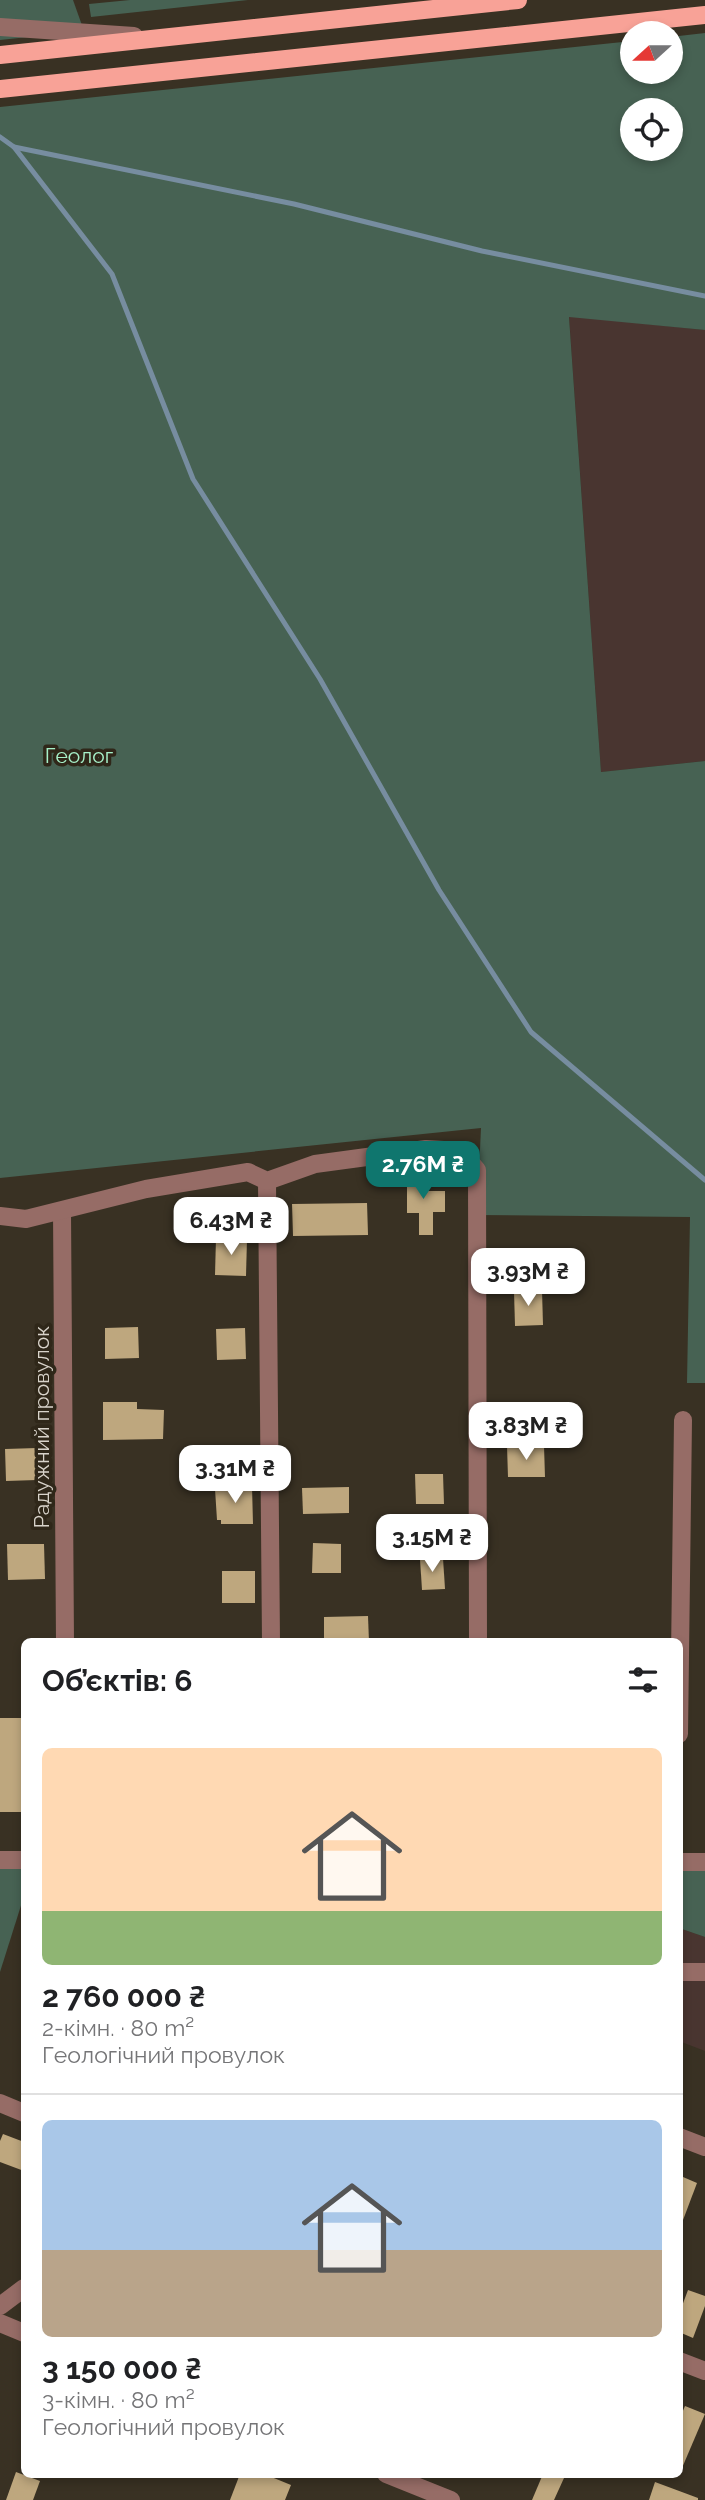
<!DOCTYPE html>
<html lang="uk">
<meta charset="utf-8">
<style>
body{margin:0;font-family:Raleway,sans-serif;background:#f2f2f2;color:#202124;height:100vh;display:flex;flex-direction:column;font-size:26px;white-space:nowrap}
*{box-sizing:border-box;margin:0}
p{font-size:23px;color:#757577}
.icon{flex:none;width:38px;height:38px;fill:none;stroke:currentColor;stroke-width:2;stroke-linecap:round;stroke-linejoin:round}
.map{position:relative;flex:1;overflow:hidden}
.sheet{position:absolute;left:21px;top:1638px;width:662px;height:840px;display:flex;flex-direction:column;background:#fff;border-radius:10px;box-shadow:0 4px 10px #0003}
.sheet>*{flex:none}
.needle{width:46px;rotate:249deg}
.fabs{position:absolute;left:620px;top:21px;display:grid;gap:14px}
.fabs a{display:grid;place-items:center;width:63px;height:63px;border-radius:50%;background:#fff;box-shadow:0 4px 10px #0003;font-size:35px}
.price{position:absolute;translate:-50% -60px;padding:0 16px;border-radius:14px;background:#fff;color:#222;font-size:23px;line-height:46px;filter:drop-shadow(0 2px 4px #0008)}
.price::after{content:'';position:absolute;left:50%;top:42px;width:21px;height:16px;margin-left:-10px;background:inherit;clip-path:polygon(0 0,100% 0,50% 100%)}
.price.selected{background:#0f766e;color:#fff}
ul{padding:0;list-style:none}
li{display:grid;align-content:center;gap:14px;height:371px;padding:0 21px}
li+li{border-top:2px solid #e0e0e0}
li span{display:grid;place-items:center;height:217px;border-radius:10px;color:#555}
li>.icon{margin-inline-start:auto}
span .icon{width:126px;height:126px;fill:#fffc;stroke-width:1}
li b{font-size:30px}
h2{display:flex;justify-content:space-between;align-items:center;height:84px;padding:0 21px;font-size:30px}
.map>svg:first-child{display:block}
</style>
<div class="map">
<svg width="705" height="2500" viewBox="0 0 705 2500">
<rect width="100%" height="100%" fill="#393123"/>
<g fill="#493530">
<polygon points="569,316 705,330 705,761 601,772"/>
<polygon points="679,1928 705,1937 705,2051 679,2041"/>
</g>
<g fill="#476253" fill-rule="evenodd">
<polygon points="0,0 73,0 84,31 0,40"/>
<polygon points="130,0 248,0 91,17 89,4"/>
<path d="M705 33V330L569 317 601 772 705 761V1383H687L690 1217 477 1215 481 1128 0 1178V107L632 41V72H670V37ZM632 110H670V149H632Z"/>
<polygon points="0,1860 24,1860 24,1896 0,1972"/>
<polygon points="679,1862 705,1862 705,1937 679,1928"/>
</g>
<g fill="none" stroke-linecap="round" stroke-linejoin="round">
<g stroke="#778da0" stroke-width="5">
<polyline points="0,137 14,147 112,274 193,479 320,679 439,890 531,1032 705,1180"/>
<polyline points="14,147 294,204 482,251 705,296"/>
</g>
</g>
<g fill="#bea77e">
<polygon points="425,1170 425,1191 445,1191 445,1212 433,1212 433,1235 419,1235 419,1213 407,1213 407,1171"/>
<polygon points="367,1203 368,1235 293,1236 292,1204"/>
<polygon points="216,1238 247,1239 246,1276 215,1275"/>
<polygon points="542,1290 543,1325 515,1326 514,1291"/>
<polygon points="138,1327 139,1358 105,1359 105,1328"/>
<polygon points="245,1328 246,1359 217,1360 216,1329"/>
<polygon points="103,1402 137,1402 137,1409 164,1410 163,1439 103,1440"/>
<polygon points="507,1446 544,1446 545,1477 508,1477"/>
<polygon points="37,1448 37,1480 6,1481 5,1449"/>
<polygon points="415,1474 443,1474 444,1504 416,1504"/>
<polygon points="252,1486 253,1524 221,1524 221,1520 217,1520 215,1489"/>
<polygon points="349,1487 349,1513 303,1514 302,1488"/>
<polygon points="313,1543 341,1544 341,1573 312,1573"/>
<polygon points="7,1544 44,1544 45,1579 8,1580"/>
<polygon points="443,1558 445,1589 422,1590 420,1559"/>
<rect x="222" y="1571" width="33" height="32"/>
<polygon points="368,1616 369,1642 324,1642 324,1617"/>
<rect x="0" y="1718" width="24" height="94"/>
<polygon points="3,2134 24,2142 24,2171 0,2162 0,2141"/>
<polygon points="683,2177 697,2183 680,2228 679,2187"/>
<polygon points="688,2290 705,2296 705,2306 693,2338 679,2332 679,2314"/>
<polygon points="685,2406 705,2414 679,2475 679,2420"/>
<polygon points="16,2472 40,2481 33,2500 6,2500"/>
<polygon points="240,2474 264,2474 291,2485 285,2500 230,2500"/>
<polygon points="543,2474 555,2474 564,2478 554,2500 532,2500"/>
<polygon points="655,2482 698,2498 698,2500 649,2500"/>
</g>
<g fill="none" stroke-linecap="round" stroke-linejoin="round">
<g stroke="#966c66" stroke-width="18">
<polyline points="0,27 134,36"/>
<polyline points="267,1181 271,1642"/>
<polyline points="62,1211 65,1642"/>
<polyline points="0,1216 26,1219 146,1189 248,1172 267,1181 315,1164 426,1149 461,1151 477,1170 478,1642"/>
<polyline points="679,1734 683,1420"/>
<polyline points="0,1860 24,1860"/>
<polyline points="679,1862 705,1862"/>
<polyline points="679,1972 705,1972"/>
<polyline points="0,2103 24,2113"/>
<polyline points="679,2137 705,2147"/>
<polyline points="0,2306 24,2288"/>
<polyline points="0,2323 24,2333"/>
<polyline points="679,2361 705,2371"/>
<polyline points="386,2474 451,2500"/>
</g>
<g stroke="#f8a297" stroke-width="18">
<polyline points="0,55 518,0"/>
<polyline points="0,89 705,15"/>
</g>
</g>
<g text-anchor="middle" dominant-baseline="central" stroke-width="7" stroke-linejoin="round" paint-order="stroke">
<g font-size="21" fill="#a7f1c9" stroke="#2f2719">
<text x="79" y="755">Геолог</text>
</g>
<g font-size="21" fill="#d8d3ca" stroke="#2f2719">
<text transform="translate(41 1427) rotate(-90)">Радужний провулок</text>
</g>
</g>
</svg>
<div class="fabs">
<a><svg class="needle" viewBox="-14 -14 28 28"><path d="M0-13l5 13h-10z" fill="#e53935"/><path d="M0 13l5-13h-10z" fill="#757577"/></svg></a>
<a><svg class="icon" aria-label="locate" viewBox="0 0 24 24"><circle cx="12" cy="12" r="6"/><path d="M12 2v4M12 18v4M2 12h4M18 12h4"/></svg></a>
</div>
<b class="price selected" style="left:423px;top:1201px">2.76M ₴</b>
<b class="price" style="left:231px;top:1257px">6.43M ₴</b>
<b class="price" style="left:528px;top:1308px">3.93M ₴</b>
<b class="price" style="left:526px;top:1462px">3.83M ₴</b>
<b class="price" style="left:235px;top:1505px">3.31M ₴</b>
<b class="price" style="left:432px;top:1574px">3.15M ₴</b>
<section class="sheet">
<h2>Об’єктів: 6<svg class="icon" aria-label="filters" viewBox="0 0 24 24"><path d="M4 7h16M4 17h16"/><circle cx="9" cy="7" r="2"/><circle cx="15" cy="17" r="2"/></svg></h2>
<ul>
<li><span style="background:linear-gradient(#ffd9b3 75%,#8fb573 0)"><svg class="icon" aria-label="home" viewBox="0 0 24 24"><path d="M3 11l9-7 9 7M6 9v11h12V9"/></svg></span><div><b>2 760 000 ₴</b><p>2-кімн. · 80 m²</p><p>Геологічний провулок</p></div></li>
<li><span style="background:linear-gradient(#a9c7e8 60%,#b9a48a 0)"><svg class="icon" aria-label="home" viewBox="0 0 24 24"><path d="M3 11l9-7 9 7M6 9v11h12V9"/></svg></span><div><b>3 150 000 ₴</b><p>3-кімн. · 80 m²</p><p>Геологічний провулок</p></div></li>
</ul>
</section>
</div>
